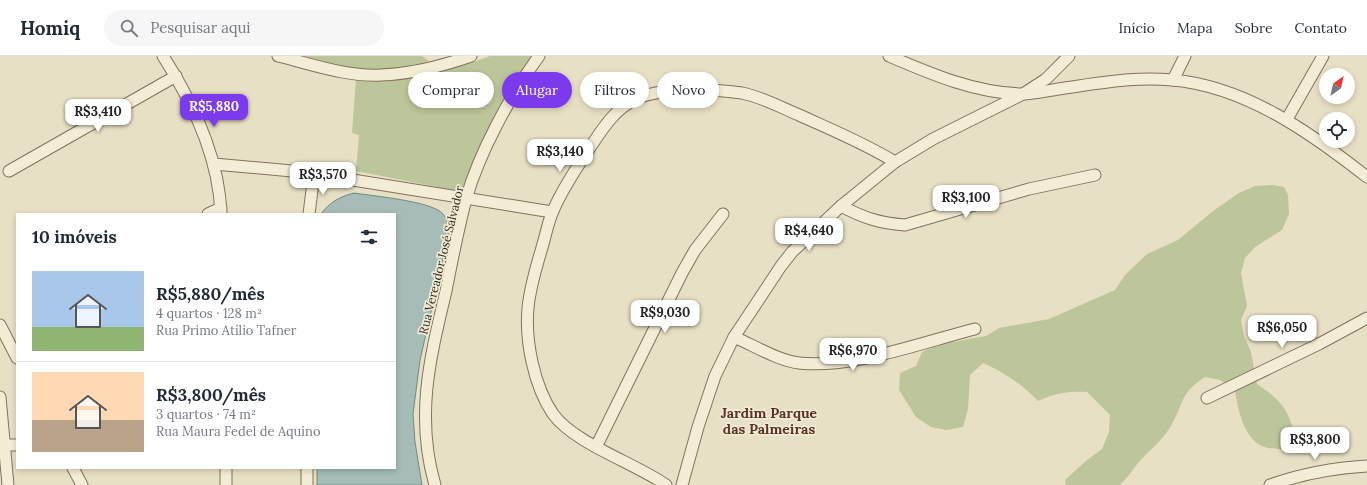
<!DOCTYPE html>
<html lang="pt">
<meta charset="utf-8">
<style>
body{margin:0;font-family:Lora,serif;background:#f6f6f7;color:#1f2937;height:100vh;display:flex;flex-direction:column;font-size:15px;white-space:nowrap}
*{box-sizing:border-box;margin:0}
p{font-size:13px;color:#747a83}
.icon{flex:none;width:22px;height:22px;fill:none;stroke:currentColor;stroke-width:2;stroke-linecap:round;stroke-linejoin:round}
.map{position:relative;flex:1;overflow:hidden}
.drawer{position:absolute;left:16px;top:157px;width:380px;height:256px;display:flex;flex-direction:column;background:#fff;border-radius:0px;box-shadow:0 2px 6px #0003}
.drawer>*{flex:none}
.hud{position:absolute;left:408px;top:16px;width:380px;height:36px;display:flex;gap:8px}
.needle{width:26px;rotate:34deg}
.tools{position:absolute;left:1319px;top:12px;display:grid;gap:8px}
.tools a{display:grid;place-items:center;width:36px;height:36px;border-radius:50%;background:#fff;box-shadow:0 2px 6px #0003;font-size:20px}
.price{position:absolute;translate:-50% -34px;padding:0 9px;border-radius:8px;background:#fff;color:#222;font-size:13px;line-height:26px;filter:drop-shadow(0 1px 2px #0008)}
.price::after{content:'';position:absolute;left:50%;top:24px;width:12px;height:9px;margin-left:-6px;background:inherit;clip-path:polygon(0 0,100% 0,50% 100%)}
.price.current{background:#7c3aed;color:#fff}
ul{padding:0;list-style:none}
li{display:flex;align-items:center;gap:12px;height:100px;padding:0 16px}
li+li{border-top:1px solid #e0e1e3}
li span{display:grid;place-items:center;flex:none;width:112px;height:80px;border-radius:0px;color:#555}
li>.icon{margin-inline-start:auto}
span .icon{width:48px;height:48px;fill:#fffc;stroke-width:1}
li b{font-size:17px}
h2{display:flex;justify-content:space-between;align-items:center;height:48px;padding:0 16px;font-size:17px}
.tag{padding:0 14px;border-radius:18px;background:#fff;box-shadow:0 2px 6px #0003;font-size:14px;line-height:36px}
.tag.current{background:#7c3aed;color:#fff}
header{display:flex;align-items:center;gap:24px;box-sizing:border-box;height:56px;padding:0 20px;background:#fff;border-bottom:1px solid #e0e1e3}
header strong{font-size:19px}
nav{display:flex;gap:22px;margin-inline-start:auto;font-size:14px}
.search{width:280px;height:36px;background:#f6f6f7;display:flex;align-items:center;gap:10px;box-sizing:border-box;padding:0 14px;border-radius:22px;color:#747a83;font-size:15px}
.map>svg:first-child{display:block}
</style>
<header>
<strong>Homiq</strong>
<div class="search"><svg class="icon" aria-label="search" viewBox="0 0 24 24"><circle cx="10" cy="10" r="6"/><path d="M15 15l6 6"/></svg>Pesquisar aqui</div>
<nav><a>Início</a><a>Mapa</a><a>Sobre</a><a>Contato</a></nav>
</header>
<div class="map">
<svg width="1367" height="429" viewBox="0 0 1367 429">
<rect width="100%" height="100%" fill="#e8e0c4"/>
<g fill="#bdc59a">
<polygon points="303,0 422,0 429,5 389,15 351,13"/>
<path d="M490 0H534L467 128 458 135 356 115 359 79 352 77 356 23C404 25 445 17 490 0Z"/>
<path d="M1273 129 1284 131 1288 139 1289 158 1282 174 1255 191 1245 202 1241 217 1247 250 1241 264 1244 280 1251 296 1257 328C1279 343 1289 352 1294 379L1284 393C1279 393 1273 393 1268 392 1244 387 1238 354 1235 334L1220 324 1205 321C1178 338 1184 350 1169 373 1160 387 1148 395 1138 407 1132 415 1127 422 1120 429H1066L1065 424 1087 404 1102 393 1109 376 1110 359 1087 336C1069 335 1055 337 1038 345 1022 328 1003 316 983 307L970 319 968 353 963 371 946 374 931 371 916 361 899 334 900 317 916 310 922 296 937 289 986 280 999 272 1049 263 1115 234 1125 219 1147 198 1178 184 1213 155 1239 137 1255 130Z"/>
</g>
<path fill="#a6bcb7" stroke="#6e8984" d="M354 137C373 140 430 145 442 157 448 163 449 169 449 177L420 304 413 358 415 386 422 429H317V412H395V158H321C330 146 339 141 354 137Z"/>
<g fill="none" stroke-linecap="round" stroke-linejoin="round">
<g stroke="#81725d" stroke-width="13">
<g id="street">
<path d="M163 0C194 48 219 101 221 158"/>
<path d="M278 0C311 8 347 21 381 19 412 18 442 10 471 0"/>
<path d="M889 0C931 18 975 37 1022 38 1034 38 1046 35 1058 33 1095 28 1134 20 1172 24 1245 30 1311 77 1367 121"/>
<polyline points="1173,24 1185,0"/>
<polyline points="1287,63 1323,0"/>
<polyline points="214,108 303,116 552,156"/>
<polyline points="9,115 176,20"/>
<path d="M841 150C864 162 879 167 905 169L1029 133 1095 119"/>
<polyline points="208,158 221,152"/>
<polyline points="309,158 314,118"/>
<polyline points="0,269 17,302"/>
<path d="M734 281C753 289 779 305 799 307 852 313 923 286 975 273"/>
<polyline points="0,341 8,429"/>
<polyline points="1207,342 1319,288 1367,262"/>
<polyline points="0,389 17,389"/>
<polyline points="596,391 682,217 695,194 723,158"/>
<polyline points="73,412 82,429"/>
<polyline points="307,412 307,429"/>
<polyline points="226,429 226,412"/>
<path d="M435 429C415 360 430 302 446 235 452 204 458 173 466 143 480 95 510 40 539 0"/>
<path d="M666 429C635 407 575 388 553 358 534 330 525 285 528 252 530 230 537 209 543 188 546 178 548 166 553 155 562 133 576 113 589 93 602 74 614 53 636 43 661 31 715 33 742 37 762 41 780 51 799 59 832 74 864 87 895 106"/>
<polyline points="682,429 698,371 715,320 734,281 781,210 792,196 841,150 895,106 933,83 1023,38 1046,23 1069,0"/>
<path d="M1270 429C1301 418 1334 412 1367 410"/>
</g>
</g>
<use href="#street" stroke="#f4edd6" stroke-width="11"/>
</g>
<g text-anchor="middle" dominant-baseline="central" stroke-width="3.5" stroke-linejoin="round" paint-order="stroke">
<g font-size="12" fill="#332a1f" stroke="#f1ead3">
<text transform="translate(441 204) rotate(-76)">Rua Vereador José Salvador</text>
</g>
<g font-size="14" font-weight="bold" fill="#5a3324" stroke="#f1ead3">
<text x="769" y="357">Jardim Parque<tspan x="769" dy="16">das Palmeiras</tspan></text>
</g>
</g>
</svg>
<div class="tools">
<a><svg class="needle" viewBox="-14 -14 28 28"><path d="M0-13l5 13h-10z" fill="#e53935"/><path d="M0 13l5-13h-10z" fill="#747a83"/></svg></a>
<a><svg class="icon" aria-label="locate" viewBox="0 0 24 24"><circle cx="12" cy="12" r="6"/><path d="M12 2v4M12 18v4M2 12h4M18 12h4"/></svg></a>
</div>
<b class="price current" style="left:214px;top:72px">R$5,880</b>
<b class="price" style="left:98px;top:77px">R$3,410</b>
<b class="price" style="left:560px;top:117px">R$3,140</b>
<b class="price" style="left:323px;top:140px">R$3,570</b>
<b class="price" style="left:966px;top:163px">R$3,100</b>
<b class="price" style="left:809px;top:196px">R$4,640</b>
<b class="price" style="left:665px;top:278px">R$9,030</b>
<b class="price" style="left:1282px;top:293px">R$6,050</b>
<b class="price" style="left:853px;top:316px">R$6,970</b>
<b class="price" style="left:1315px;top:405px">R$3,800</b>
<div class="hud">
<a class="tag">Comprar</a>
<a class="tag current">Alugar</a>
<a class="tag">Filtros</a>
<a class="tag">Novo</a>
</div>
<section class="drawer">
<h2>10 imóveis<svg class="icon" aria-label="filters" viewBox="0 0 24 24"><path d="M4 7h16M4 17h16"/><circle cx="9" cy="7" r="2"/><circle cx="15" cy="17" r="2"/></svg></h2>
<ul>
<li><span style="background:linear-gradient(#a9c7e8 70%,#8fb573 0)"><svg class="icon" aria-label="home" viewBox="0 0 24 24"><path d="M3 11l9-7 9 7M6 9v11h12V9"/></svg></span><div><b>R$5,880/mês</b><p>4 quartos · 128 m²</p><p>Rua Primo Atílio Tafner</p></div></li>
<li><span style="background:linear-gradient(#ffd9b3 60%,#b9a48a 0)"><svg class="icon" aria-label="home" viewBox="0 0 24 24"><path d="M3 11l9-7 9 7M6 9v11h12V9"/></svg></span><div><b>R$3,800/mês</b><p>3 quartos · 74 m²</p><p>Rua Maura Fedel de Aquino</p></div></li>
</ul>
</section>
</div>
